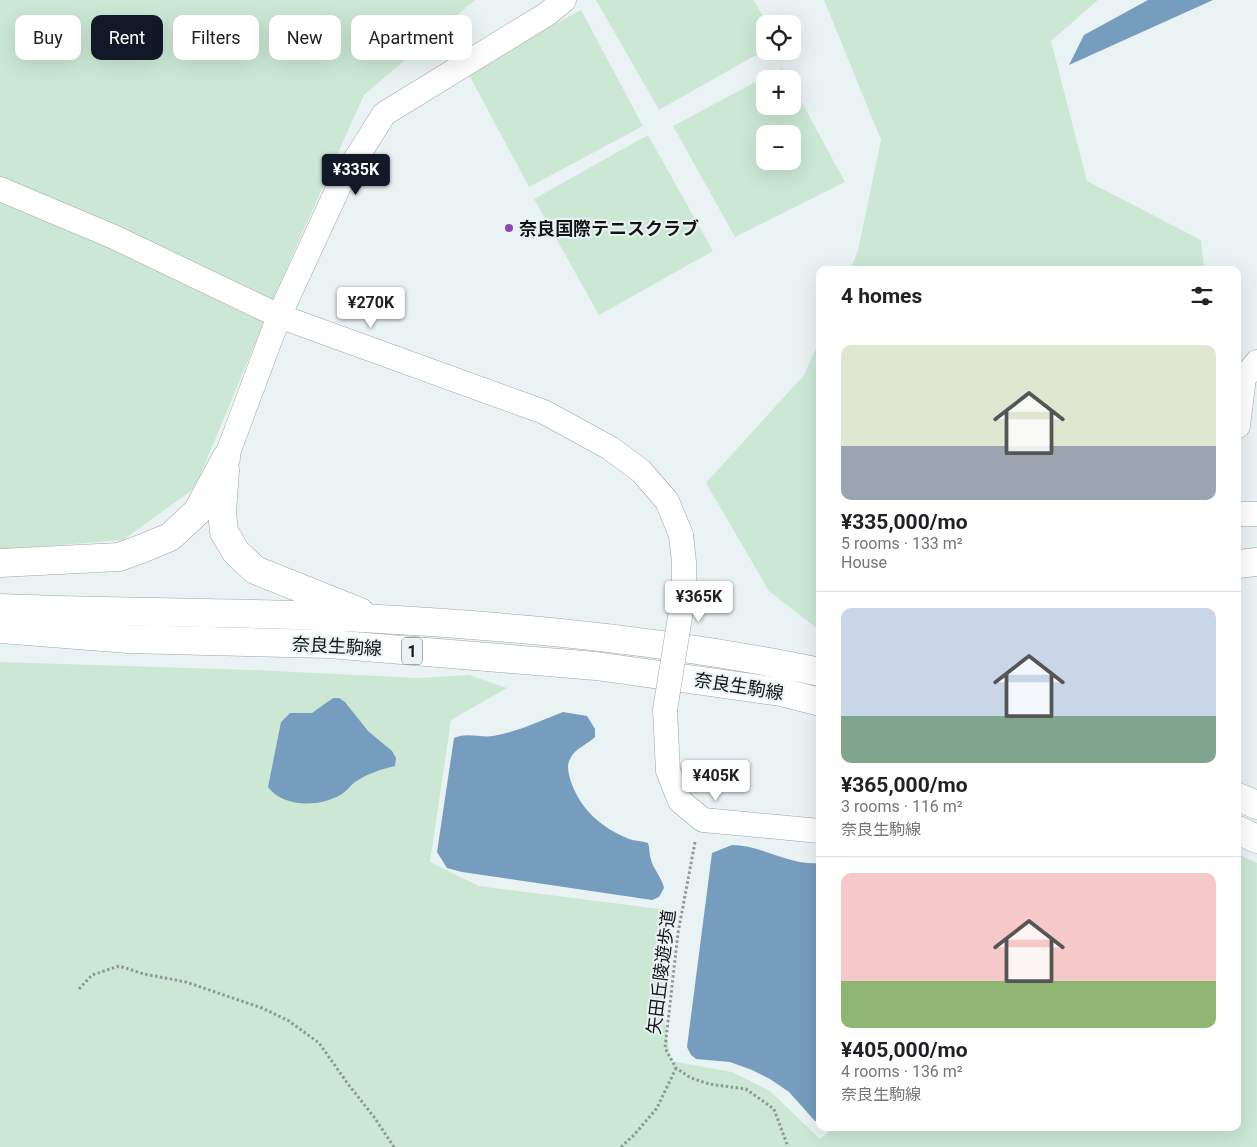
<!DOCTYPE html>
<meta charset="utf-8">
<style>
body{margin:0;font-family:Roboto,"Noto Sans JP",sans-serif;background:#f2f2f2;color:#202124;height:100vh;display:flex;flex-direction:column;font-size:19px;white-space:nowrap}
*{box-sizing:border-box;margin:0}
p{font-size:16px;color:#757577}
.icon{flex:none;width:28px;height:28px;fill:none;stroke:currentColor;stroke-width:2;stroke-linecap:round;stroke-linejoin:round}
.map{position:relative;flex:1;overflow:hidden}
.side{position:absolute;left:816px;top:266px;width:425px;height:865px;display:flex;flex-direction:column;background:#fff;border-radius:10px;box-shadow:0 5px 20px #0002}
.side>*{flex:none}
.top-card{position:absolute;left:15px;top:15px;width:475px;height:45px;display:flex;gap:10px}
.controls{position:absolute;left:756px;top:15px;display:grid;gap:10px}
.controls a{display:grid;place-items:center;width:45px;height:45px;border-radius:10px;background:#fff;box-shadow:0 5px 20px #0002;font-size:25px}
.price{position:absolute;translate:-50% -42px;padding:0 11px;border-radius:5px;background:#fff;color:#222;font-size:16px;line-height:32px;filter:drop-shadow(0 1px 2px #0008)}
.price::after{content:'';position:absolute;left:50%;top:30px;width:15px;height:11px;margin-left:-8px;background:inherit;clip-path:polygon(0 0,100% 0,50% 100%)}
.price.active{background:#111827;color:#fff}
ul{padding:0;list-style:none}
li{display:grid;align-content:center;gap:10px;height:265px;padding:0 25px}
li+li{border-top:1px solid #e0e0e0}
li span{display:grid;place-items:center;height:155px;border-radius:10px;color:#555}
li>.icon{margin-inline-start:auto}
span .icon{width:90px;height:90px;fill:#fffc;stroke-width:1}
li b{font-size:21px}
h2{display:flex;justify-content:space-between;align-items:center;height:60px;padding:0 25px;font-size:21px}
.tag{padding:0 18px;border-radius:10px;background:#fff;box-shadow:0 5px 20px #0002;font-size:18px;line-height:45px}
.tag.active{background:#111827;color:#fff}
.map>svg:first-child{display:block}
</style>
<div class="map">
<svg width="1257" height="1147" viewBox="0 0 1257 1147">
<rect width="100%" height="100%" fill="#eaf3f4"/>
<g fill="#cce8d5" fill-rule="evenodd">
<polygon points="0,0 475,0 364,95 281,281 195,488 123,540 0,550"/>
<polygon points="596,0 754,0 767,24 765,24 765,50 659,110"/>
<polygon points="824,0 1098,0 1051,41 1087,181 1201,240 1204,270 850,270 858,250 881,140"/>
<polygon points="581,10 643,126 529,187 467,71"/>
<path d="M782 68 789 79H765V106H792L793 86 845 182 735 237 673 126ZM765 134H792V161H765Z"/>
<polygon points="648,135 713,251 599,315 534,199"/>
<polygon points="820,339 820,631 769,591 706,483 804,375"/>
<polygon points="0,662 253,670 419,678 469,675 507,688 451,720 430,862 479,886 661,909 665,925 662,1005 671,1061 732,1072 770,1091 820,1139 833,1128 1238,1128 1238,854 1257,863 1257,1147 0,1147"/>
</g>
<g fill="#769dbe">
<polygon points="1148,0 1213,0 1069,65 1084,35"/>
<path d="M333 698H339L345 702 368 731 392 751 396 758 395 766C381 769 367 774 355 782 350 786 346 792 340 795 320 807 283 808 268 787L281 722 290 713H312Z"/>
<path d="M563 712 587 716 595 729V737C587 745 575 748 570 759 566 766 569 775 571 782 581 810 602 828 629 839 635 841 642 841 648 843 650 849 649 855 651 860 654 870 662 878 664 888L659 897 652 900 462 872 447 868 437 852 454 738C467 732 480 738 493 736 517 732 540 721 563 712Z"/>
<path d="M732 845C761 845 790 866 820 863V1122L815 1121 789 1092 770 1079 752 1070 730 1062 696 1059 691 1055 687 1047 712 853Z"/>
</g>
<g fill="none" stroke-linecap="round" stroke-linejoin="round">
<g stroke="#9ca5a6" stroke-width="25">
<g id="street">
<polyline points="0,189 114,237 279,316 544,412 610,448 641,471 667,501 681,535"/>
<polyline points="1238,426 1244,378 1257,362"/>
<polyline points="226,458 279,316 340,184 384,114 547,14 564,0"/>
<polyline points="1238,514 1257,514"/>
<polyline points="665,710 668,771 680,801 703,820 820,831"/>
</g>
</g>
<g stroke="#9ca5a6" stroke-width="29">
<polyline id="secondary" points="1238,564 1257,562"/>
</g>
<g stroke="#9ca5a6" stroke-width="29">
<g id="primary">
<polyline points="225,470 222,512 224,532 236,552 255,570 360,612"/>
<polyline points="0,563 119,557 141,549 170,537 197,512 226,458"/>
<path d="M0 608C98 612 196 612 294 615 470 622 647 636 820 672"/>
<polyline points="0,629 128,639 329,644 596,666 781,692 820,702"/>
<polyline points="1238,797 1257,805"/>
<polyline points="1238,830 1257,839"/>
</g>
</g>
<g stroke="#909798" stroke-width="3" stroke-dasharray="2.5 2.5" stroke-linecap="butt">
<polyline points="695,842 678,933 665,1048 676,1068 691,1078 709,1084 746,1089 774,1109 788,1147"/>
<polyline points="79,989 92,975 119,966 144,974 186,982 262,1008 289,1021 319,1043 348,1084 374,1117 394,1147"/>
<polyline points="621,1147 634,1135 657,1108 676,1068"/>
</g>
<use href="#street" stroke="#fff" stroke-width="24"/>
<use href="#secondary" stroke="#fff" stroke-width="28"/>
<use href="#primary" stroke="#fff" stroke-width="28"/>
<g stroke="#9ca5a6" stroke-width="25" stroke-linecap="butt">
<polyline id="street-bridge" points="665,710 684,592 684,562 681,535"/>
</g>
<use href="#street-bridge" stroke="#fff" stroke-width="24"/>
</g>
<circle fill="#9044b6" stroke="#eaf3f4" stroke-width="2" cx="509" cy="228" r="5"/>
<g text-anchor="middle" dominant-baseline="central" stroke-width="4" stroke-linejoin="round" paint-order="stroke">
<rect fill="#eaf3f4" stroke="#535859" stroke-width="1" x="402" y="637.5" width="20" height="27" rx="4"/>
<g font-size="16" font-weight="bold" fill="#121516">
<text x="412" y="651">1</text>
</g>
<g font-size="18" font-weight="bold" fill="#121516" stroke="#eaf3f4" text-anchor="start">
<text x="519" y="228">奈良国際テニスクラブ</text>
</g>
<g font-size="18" fill="#121516" stroke="#eaf3f4">
<text transform="translate(337 646) rotate(3)">奈良生駒線</text>
<text transform="translate(739 686) rotate(9)">奈良生駒線</text>
<text transform="translate(661 972) rotate(-83)">矢田丘陵遊歩道</text>
</g>
</g>
</svg>
<div class="controls">
<a><svg class="icon" aria-label="locate" viewBox="0 0 24 24"><circle cx="12" cy="12" r="6"/><path d="M12 2v4M12 18v4M2 12h4M18 12h4"/></svg></a>
<a>+</a>
<a>−</a>
</div>
<b class="price active" style="left:356px;top:196px">¥335K</b>
<b class="price" style="left:371px;top:329px">¥270K</b>
<b class="price" style="left:699px;top:623px">¥365K</b>
<b class="price" style="left:716px;top:802px">¥405K</b>
<div class="top-card">
<a class="tag">Buy</a>
<a class="tag active">Rent</a>
<a class="tag">Filters</a>
<a class="tag">New</a>
<a class="tag">Apartment</a>
</div>
<section class="side">
<h2>4 homes<svg class="icon" aria-label="filters" viewBox="0 0 24 24"><path d="M4 7h16M4 17h16"/><circle cx="9" cy="7" r="2"/><circle cx="15" cy="17" r="2"/></svg></h2>
<ul>
<li><span style="background:linear-gradient(#dfe7d0 65%,#9aa5b1 0)"><svg class="icon" aria-label="home" viewBox="0 0 24 24"><path d="M3 11l9-7 9 7M6 9v11h12V9"/></svg></span><div><b>¥335,000/mo</b><p>5 rooms · 133 m²</p><p>House</p></div></li>
<li><span style="background:linear-gradient(#c9d6e8 70%,#7fa58c 0)"><svg class="icon" aria-label="home" viewBox="0 0 24 24"><path d="M3 11l9-7 9 7M6 9v11h12V9"/></svg></span><div><b>¥365,000/mo</b><p>3 rooms · 116 m²</p><p>奈良生駒線</p></div></li>
<li><span style="background:linear-gradient(#f6c9c9 70%,#8fb573 0)"><svg class="icon" aria-label="home" viewBox="0 0 24 24"><path d="M3 11l9-7 9 7M6 9v11h12V9"/></svg></span><div><b>¥405,000/mo</b><p>4 rooms · 136 m²</p><p>奈良生駒線</p></div></li>
</ul>
</section>
</div>
